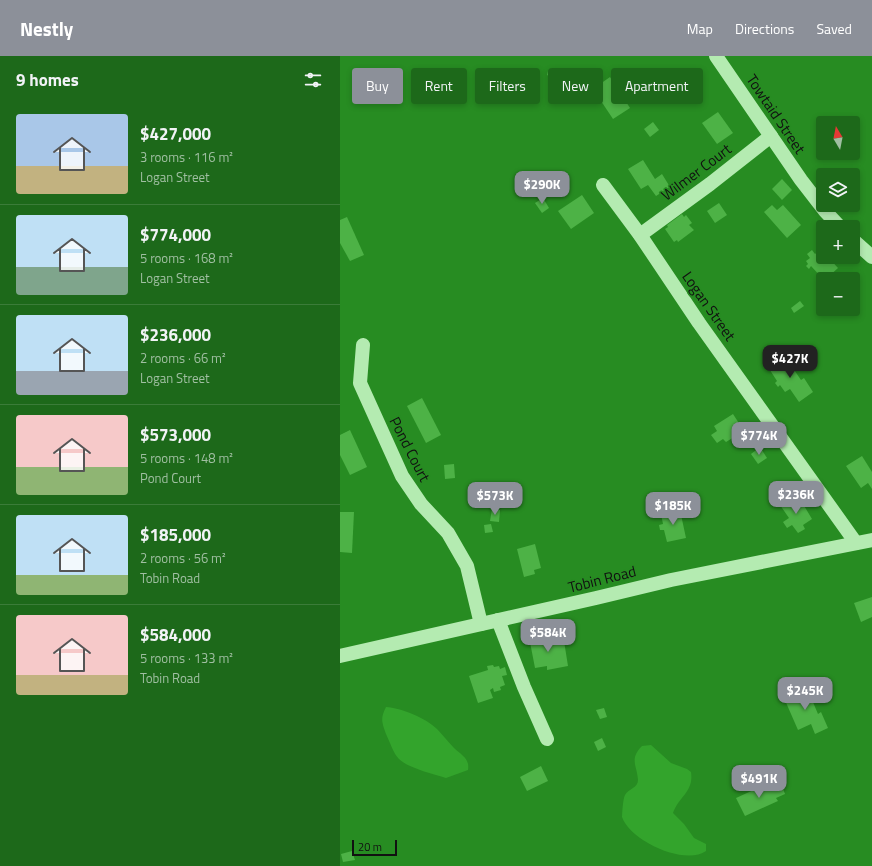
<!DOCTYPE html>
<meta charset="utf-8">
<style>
body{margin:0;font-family:"Titillium Web",sans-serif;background:#256f23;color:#f1f3f6;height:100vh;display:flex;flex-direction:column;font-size:15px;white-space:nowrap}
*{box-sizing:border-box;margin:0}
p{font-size:13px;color:#a0bfa2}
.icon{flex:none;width:22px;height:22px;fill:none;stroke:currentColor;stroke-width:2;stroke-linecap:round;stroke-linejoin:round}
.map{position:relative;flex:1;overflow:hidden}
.panel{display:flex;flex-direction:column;background:#1d691a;width:340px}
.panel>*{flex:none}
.guide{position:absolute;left:12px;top:12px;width:380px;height:36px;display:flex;gap:8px}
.needle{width:26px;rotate:350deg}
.controls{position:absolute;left:476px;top:60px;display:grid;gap:8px}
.controls a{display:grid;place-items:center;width:44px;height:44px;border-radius:4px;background:#1d691a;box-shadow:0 2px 6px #0003;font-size:20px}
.scale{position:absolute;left:12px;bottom:10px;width:45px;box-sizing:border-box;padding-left:4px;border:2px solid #111;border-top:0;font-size:11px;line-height:14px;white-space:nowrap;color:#111;-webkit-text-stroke:3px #278c22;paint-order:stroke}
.price{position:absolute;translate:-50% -34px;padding:0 9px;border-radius:8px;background:#8c9099;color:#fff;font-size:13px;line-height:26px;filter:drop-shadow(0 1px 2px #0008)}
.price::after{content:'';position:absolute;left:50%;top:24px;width:12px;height:9px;margin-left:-6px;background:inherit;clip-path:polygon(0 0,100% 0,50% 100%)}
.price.current{background:#222;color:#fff}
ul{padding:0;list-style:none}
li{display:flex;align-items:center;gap:12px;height:100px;padding:0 16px}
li+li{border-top:1px solid #3b7c39}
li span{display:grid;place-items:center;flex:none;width:112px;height:80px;border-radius:4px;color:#555}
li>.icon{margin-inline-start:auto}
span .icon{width:48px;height:48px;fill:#fffc;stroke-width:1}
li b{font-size:17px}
h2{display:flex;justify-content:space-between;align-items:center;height:48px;padding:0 16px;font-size:17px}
.chip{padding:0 14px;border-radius:4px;background:#1d691a;box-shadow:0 2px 6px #0003;font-size:14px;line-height:36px}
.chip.current{background:#8c9099;color:#fff}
header{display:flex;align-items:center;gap:24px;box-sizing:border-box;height:56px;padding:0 20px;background:#8c9099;color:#fff}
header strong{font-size:19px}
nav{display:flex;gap:22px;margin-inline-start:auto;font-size:14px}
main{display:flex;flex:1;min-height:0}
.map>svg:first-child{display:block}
</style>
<header>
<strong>Nestly</strong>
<nav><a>Map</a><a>Directions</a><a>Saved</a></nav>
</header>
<main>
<section class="panel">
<h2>9 homes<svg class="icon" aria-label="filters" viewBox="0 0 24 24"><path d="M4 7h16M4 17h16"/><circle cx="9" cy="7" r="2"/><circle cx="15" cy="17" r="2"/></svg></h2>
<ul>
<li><span style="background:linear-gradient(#a9c7e8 65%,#c2b280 0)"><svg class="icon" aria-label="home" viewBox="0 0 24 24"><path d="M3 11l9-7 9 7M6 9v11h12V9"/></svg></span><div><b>$427,000</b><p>3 rooms · 116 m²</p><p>Logan Street</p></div></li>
<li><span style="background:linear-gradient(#bfe0f5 65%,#7fa58c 0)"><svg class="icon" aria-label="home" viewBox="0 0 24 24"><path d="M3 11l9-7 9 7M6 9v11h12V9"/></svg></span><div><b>$774,000</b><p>5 rooms · 168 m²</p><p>Logan Street</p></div></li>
<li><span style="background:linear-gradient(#bfe0f5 70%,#9aa5b1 0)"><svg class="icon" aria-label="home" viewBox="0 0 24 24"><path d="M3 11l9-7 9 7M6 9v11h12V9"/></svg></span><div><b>$236,000</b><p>2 rooms · 66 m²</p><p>Logan Street</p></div></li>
<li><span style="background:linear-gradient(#f6c9c9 65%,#8fb573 0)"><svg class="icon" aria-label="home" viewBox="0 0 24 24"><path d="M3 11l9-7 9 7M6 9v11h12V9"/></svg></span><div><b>$573,000</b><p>5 rooms · 148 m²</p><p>Pond Court</p></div></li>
<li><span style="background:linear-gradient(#bfe0f5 75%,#8fb573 0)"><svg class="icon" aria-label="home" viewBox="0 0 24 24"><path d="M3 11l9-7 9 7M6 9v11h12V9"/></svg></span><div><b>$185,000</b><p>2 rooms · 56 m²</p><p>Tobin Road</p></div></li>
<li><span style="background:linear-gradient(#f6c9c9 75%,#c2b280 0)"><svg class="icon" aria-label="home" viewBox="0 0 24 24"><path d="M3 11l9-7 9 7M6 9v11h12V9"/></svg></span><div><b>$584,000</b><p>5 rooms · 133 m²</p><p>Tobin Road</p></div></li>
</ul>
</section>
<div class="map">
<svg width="532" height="810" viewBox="0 0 532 810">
<rect width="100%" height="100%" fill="#278c22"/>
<g fill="#33a42c">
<path d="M46 651C61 652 86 662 97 673 103 679 108 686 114 692 121 699 130 702 128 714L106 722C93 718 68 712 59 703 53 697 50 686 46 678 42 666 40 663 46 651Z"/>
<path d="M311 689 331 707 347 713 351 716C354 736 339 740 333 757L344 768 354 782 366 788V795C345 810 290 785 282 761 282 758 283 742 285 739 288 733 298 732 298 724 297 709 289 703 302 690Z"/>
</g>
<g fill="#4db246">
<polygon points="211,12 219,15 216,25 208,22 209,20 207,19 208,15 210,16"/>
<polygon points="270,21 290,52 273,63 253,33"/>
<polygon points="378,56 393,77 377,88 362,67"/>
<polygon points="313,66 319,74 310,81 304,73"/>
<polygon points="303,104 315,123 322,118 330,131 316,140 308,129 301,133 288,113"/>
<polygon points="442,123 452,134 442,144 432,133"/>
<polygon points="242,139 254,157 231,173 218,155"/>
<polygon points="203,142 209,152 202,157 195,147"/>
<polygon points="379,147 387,159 375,167 367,155"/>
<polygon points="432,149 437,154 443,149 461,169 447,182 424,156"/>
<polygon points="342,158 344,161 346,159 352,167 349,169 354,174 338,186 337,184 334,186 325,173 328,171 327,169"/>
<polygon points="7,161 24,199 10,205 0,187 0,164"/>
<polygon points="481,193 483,195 483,201 488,201 498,212 486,223 483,223 471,210 469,213 466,210 468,208 466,205 470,202 467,198 472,194 475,198"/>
<polygon points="460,245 464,250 454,257 451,252"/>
<polygon points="444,299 461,324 464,322 473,336 459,346 450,333 445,336 440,329 438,331 435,327 437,325 428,311"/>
<polygon points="82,342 101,379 86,387 67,350"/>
<polygon points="393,358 404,375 386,386 383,383 377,387 371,379 377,375 374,370"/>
<polygon points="10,374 27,411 10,419 0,399 0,379"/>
<polygon points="420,391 427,402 418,408 411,398"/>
<polygon points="522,400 532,416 532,433 528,427 521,432 506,410"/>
<polygon points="114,408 115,422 105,423 104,409"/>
<polygon points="452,441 458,451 463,448 472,463 463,469 465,473 458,477 452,469 447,472 443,466 449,462 440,449"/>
<polygon points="152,453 160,454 159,466 150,465"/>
<polygon points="340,454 346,482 327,486 324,474 320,474 319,469 323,468 321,458"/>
<polygon points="0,456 14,456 12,497 0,496"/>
<polygon points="151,468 153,476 145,477 144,469"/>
<polygon points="195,488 201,512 194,514 195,518 184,521 177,493"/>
<polygon points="532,541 532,561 521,566 514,547"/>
<polygon points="207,578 208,586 212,585 212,587 224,585 228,610 207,614 207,610 195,612 189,581"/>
<polygon points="153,609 154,611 159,610 160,613 165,611 167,619 162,620 165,629 160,631 161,634 154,636 153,632 150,634 153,642 138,647 129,620 148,614 147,610"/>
<polygon points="467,632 478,658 481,656 488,672 475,678 471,668 458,674 444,642 454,637 453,635 457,633 458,635"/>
<polygon points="264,652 267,661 260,663 256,654"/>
<polygon points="262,682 266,691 258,695 254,686"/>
<polygon points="201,710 208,725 187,735 180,721"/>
<polygon points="429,727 432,735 442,730 445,738 436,742 438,745 405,760 396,742"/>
<polygon points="12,795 15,804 3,806 1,798"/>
</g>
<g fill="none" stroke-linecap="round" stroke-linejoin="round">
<g stroke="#b4ebb1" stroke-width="14">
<polyline points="376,0 461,124 485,155 500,171"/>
<polyline points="263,129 300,179 359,267 516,487"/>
<polyline points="300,179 370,128 431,80"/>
<polyline points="513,184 532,201"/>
<polyline points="23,289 20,327 62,420 81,448 108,477 127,510 141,568"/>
<polyline points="158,564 184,631 207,683"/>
<polyline points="0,600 256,542 331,524 532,484"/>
</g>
</g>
<g text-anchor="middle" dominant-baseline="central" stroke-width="3" stroke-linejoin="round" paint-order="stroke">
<g font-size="15" fill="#111" stroke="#278c22">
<text transform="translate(436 58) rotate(56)">Towtaid Street</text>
<text transform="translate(356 116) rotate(-37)">Wilmer Court</text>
<text transform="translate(369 250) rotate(55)">Logan Street</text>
<text transform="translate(70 393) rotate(63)">Pond Court</text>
<text transform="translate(262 523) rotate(-14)">Tobin Road</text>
</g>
</g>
</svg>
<div class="controls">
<a><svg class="needle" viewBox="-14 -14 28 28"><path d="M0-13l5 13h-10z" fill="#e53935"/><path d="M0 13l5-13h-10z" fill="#a0bfa2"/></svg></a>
<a><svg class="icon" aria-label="layers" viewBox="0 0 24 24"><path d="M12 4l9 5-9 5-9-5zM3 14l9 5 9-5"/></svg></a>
<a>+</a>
<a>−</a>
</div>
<div class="scale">20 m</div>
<b class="price" style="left:202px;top:149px">$290K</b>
<b class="price current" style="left:450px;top:323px">$427K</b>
<b class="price" style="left:419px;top:400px">$774K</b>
<b class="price" style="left:456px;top:459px">$236K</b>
<b class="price" style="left:155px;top:460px">$573K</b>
<b class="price" style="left:333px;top:470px">$185K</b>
<b class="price" style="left:208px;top:597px">$584K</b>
<b class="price" style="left:465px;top:655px">$245K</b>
<b class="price" style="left:419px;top:743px">$491K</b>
<div class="guide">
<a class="chip current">Buy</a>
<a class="chip">Rent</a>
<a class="chip">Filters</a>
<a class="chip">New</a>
<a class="chip">Apartment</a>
</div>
</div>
</main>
